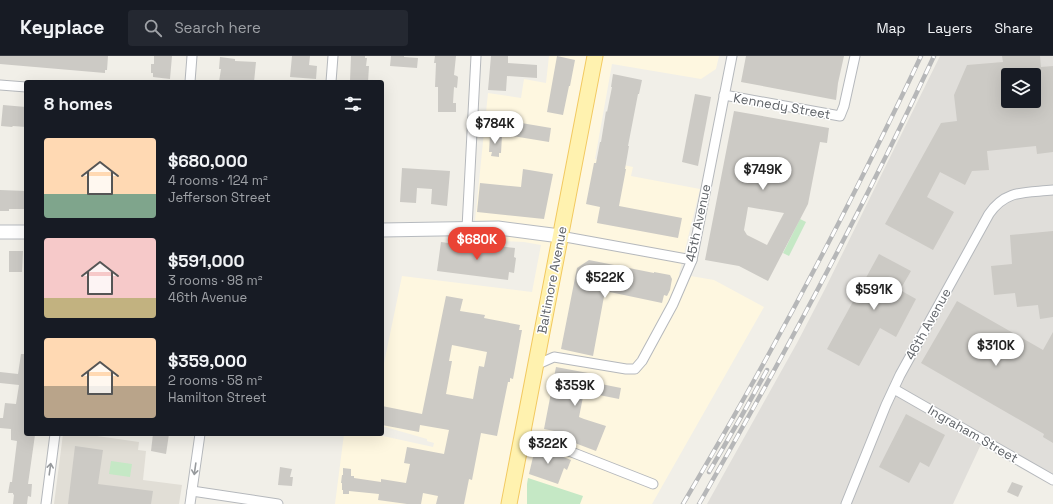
<!DOCTYPE html>
<meta charset="utf-8">
<style>
body{margin:0;font-family:"Space Grotesk",sans-serif;background:#242831;color:#f1f3f6;height:100vh;display:flex;flex-direction:column;font-size:15px;white-space:nowrap}
*{box-sizing:border-box;margin:0}
p{font-size:13px;color:#9ea1a6}
.icon{flex:none;width:22px;height:22px;fill:none;stroke:currentColor;stroke-width:2;stroke-linecap:round;stroke-linejoin:round}
.map{position:relative;flex:1;overflow:hidden}
.drawer{position:absolute;left:24px;top:24px;width:360px;height:356px;display:flex;flex-direction:column;background:#171b24;border-radius:4px;box-shadow:0 4px 16px #0002}
.drawer>*{flex:none}
.fabs{position:absolute;left:1001px;top:12px;display:grid;gap:8px}
.fabs a{display:grid;place-items:center;width:40px;height:40px;border-radius:4px;background:#171b24;box-shadow:0 4px 16px #0002;font-size:20px}
.price{position:absolute;translate:-50% -34px;padding:0 9px;border-radius:14px;background:#fff;color:#222;font-size:13px;line-height:26px;filter:drop-shadow(0 1px 2px #0008)}
.price::after{content:'';position:absolute;left:50%;top:24px;width:12px;height:9px;margin-left:-6px;background:inherit;clip-path:polygon(0 0,100% 0,50% 100%)}
.price.selected{background:#ea4335;color:#fff}
ul{padding:0;list-style:none}
li{display:flex;align-items:center;gap:12px;height:100px;padding:0 20px}
li span{display:grid;place-items:center;flex:none;width:112px;height:80px;border-radius:4px;color:#555}
li>.icon{margin-inline-start:auto}
span .icon{width:48px;height:48px;fill:#fffc;stroke-width:1}
li b{font-size:17px}
h2{display:flex;justify-content:space-between;align-items:center;height:48px;padding:0 20px;font-size:17px}
header{display:flex;align-items:center;gap:24px;box-sizing:border-box;height:56px;padding:0 20px;background:#171b24;border-bottom:1px solid #363941}
header strong{font-size:19px}
nav{display:flex;gap:22px;margin-inline-start:auto;font-size:14px}
.search{width:280px;height:36px;background:#242831;display:flex;align-items:center;gap:10px;box-sizing:border-box;padding:0 14px;border-radius:4px;color:#9ea1a6;font-size:15px}
.map>svg:first-child{display:block}
</style>
<header>
<strong>Keyplace</strong>
<div class="search"><svg class="icon" aria-label="search" viewBox="0 0 24 24"><circle cx="10" cy="10" r="6"/><path d="M15 15l6 6"/></svg>Search here</div>
<nav><a>Map</a><a>Layers</a><a>Share</a></nav>
</header>
<div class="map">
<svg width="1053" height="448" viewBox="0 0 1053 448">
<rect width="100%" height="100%" fill="#f1efe8"/>
<polygon fill="#fef7e0" points="549,0 719,0 716,13 701,23 612,8 595,103 633,111 631,120 700,133 679,218 714,224 764,251 652,448 335,448 344,378 374,378 433,391 434,387 427,385 427,383 382,370 382,317 402,220 532,236 541,189 524,186 473,184 488,37 521,42 524,23 546,27"/>
<path fill="#e0deda" fill-rule="evenodd" d="M940 0H1053V424L983 384 953 448H707L797 287 825 233ZM1008 19H1034V45H1008Z"/>
<polygon fill="#e1ded6" points="63,378 83,378 139,386 138,394 146,395 143,424 182,429 179,448 54,448"/>
<g fill="#c5e8c5">
<polygon points="800,163 806,166 789,200 783,197"/>
<polygon points="111,405 132,408 130,421 109,418"/>
<polygon points="528,422 583,440 580,448 527,448 527,428"/>
</g>
<g fill="#cccac5" fill-rule="evenodd">
<polygon points="0,0 108,0 107,14 105,14 105,17 0,8"/>
<polygon points="154,0 172,0 170,23 153,21 153,17 151,17 151,8 154,8"/>
<polygon points="292,0 310,0 309,9 317,10 316,23 290,21"/>
<polygon points="351,0 365,0 365,2 367,2 366,10 369,10 368,26 350,25"/>
<polygon points="391,0 404,0 404,1 418,2 417,12 390,10"/>
<polygon points="435,0 456,0 454,19 457,20 458,21 457,32 454,31 453,47 456,47 456,56 438,56 438,31 435,31 436,7 434,7"/>
<polygon points="491,0 508,0 508,7 537,9 537,22 507,20 506,35 488,34"/>
<polygon points="557,0 575,4 570,30 569,30 563,59 547,56"/>
<polygon points="746,0 844,0 838,27 836,44 741,26"/>
<path d="M1002 0H1040L1041 11 1053 10V96L1037 98 1036 90 987 95 989 114 972 115 965 129 940 116 927 141 954 156 933 194 885 168 941 67 957 65 954 39 967 9 1003 6ZM1008 19H1034V45H1008Z"/>
<polygon points="220,1 235,3 235,5 256,6 254,26 219,26 221,13 219,13"/>
<polygon points="613,18 642,24 639,38 638,38 628,90 629,90 625,113 626,113 619,150 682,162 678,182 597,167 600,151 586,148 594,107 596,107 600,86 601,86 606,55 607,56 612,31 611,31"/>
<polygon points="695,38 711,41 698,110 682,106"/>
<polygon points="3,49 26,51 26,71 13,70 12,71 1,70"/>
<path d="M734 55 829 72 827 87 820 86 808 148 768 225 739 210 705 204ZM748 151 784 157 767 189 747 179 744 174Z"/>
<polygon points="503,64 551,72 549,86 501,78"/>
<polygon points="490,79 502,80 501,97 499,97 499,101 491,100 492,96 489,96"/>
<polygon points="402,112 450,115 447,150 431,148 432,133 417,132 416,147 400,146"/>
<polygon points="523,113 553,118 544,163 477,156 480,127 521,131"/>
<polygon points="0,134 26,135 26,153 9,153 9,155 0,155"/>
<polygon points="1053,175 1053,261 1040,263 1038,249 1017,251 1015,237 994,239 991,210 1012,208 1010,179"/>
<polygon points="441,186 499,194 499,190 515,192 514,201 516,202 514,217 509,216 508,224 437,215"/>
<polygon points="9,195 23,195 22,216 9,216"/>
<polygon points="879,198 911,215 900,234 916,243 896,281 880,272 859,310 827,293"/>
<polygon points="589,204 654,217 654,216 670,219 672,223 670,234 667,240 664,239 662,247 605,235 593,300 561,293 577,212"/>
<path d="M446 240 463 243 460 255 485 259 484 262 520 269 519 274H522L513 323 510 322V326H508L497 380 481 377 472 424 469 423 464 448H436L438 440 423 437 421 448H407L378 444 379 438 349 435V438H343V434H342V427H341L342 419H343V412L351 413V420H354V422L381 426V423L406 427 410 408 404 407 407 391 444 398 449 374 420 369 419 376 382 369V350L422 358ZM452 289 487 296 484 311 479 310 473 343 446 338 452 305H449Z"/>
<polygon points="957,245 1043,294 1053,276 1053,387 1043,381 1044,378 921,307"/>
<polygon points="21,298 26,298 26,378 32,378 32,379 35,379 28,428 32,428 31,441 28,440 27,448 13,448 14,439 13,438 13,437 8,437 10,426 12,426 17,385 11,384 11,373 0,372 0,362 3,362 5,347 16,348 19,329 0,327 0,316 18,318"/>
<polygon points="556,311 588,317 586,325 621,332 619,343 584,336 579,361 584,363 606,370 596,395 567,384 569,378 544,373"/>
<polygon points="906,358 945,379 929,411 920,406 909,427 879,411"/>
<polygon points="153,378 169,378 166,398 151,395"/>
<polygon points="75,390 103,394 98,428 153,435 151,448 68,448"/>
<polygon points="535,390 571,404 567,414 564,412 558,428 529,418 533,401"/>
<polygon points="280,411 292,413 290,421 293,421 292,430 278,429"/>
<polygon points="1012,426 1023,430 1018,441 1007,436"/>
</g>
<g fill="none" stroke-linecap="round" stroke-linejoin="round">
<g stroke="#b5b8bc" stroke-width="11">
<g id="street">
<polyline points="190,26 192,0"/>
<polyline points="331,26 333,0"/>
<polyline points="0,29 26,31"/>
<polyline points="724,39 840,60 844,50 855,0"/>
<polyline points="467,172 476,0"/>
<polyline points="560,180 692,204"/>
<polyline points="536,309 554,301 626,313 635,313 642,305 673,248 692,204 732,0"/>
<polyline points="894,333 1053,424"/>
<polyline points="523,377 653,428"/>
<polyline points="192,435 278,448"/>
<polyline points="46,448 55,378"/>
<polyline points="190,448 200,378"/>
<path d="M846 448 886 349 900 319 989 158C1006 133 1026 137 1053 134"/>
</g>
</g>
<g stroke="#b6babf" stroke-width="15">
<g id="secondary">
<polyline points="382,174 498,172 560,180"/>
<polyline points="0,176 26,176"/>
</g>
</g>
<g stroke="#f2c960" stroke-width="17">
<polyline id="primary" points="509,448 595,0"/>
</g>
<use href="#street" stroke="#fff" stroke-width="9"/>
<use href="#secondary" stroke="#fff" stroke-width="13"/>
<use href="#primary" stroke="#fff2af" stroke-width="15"/>
<g stroke="#b6b7b8" stroke-width="4.5">
<g id="rail">
<polyline points="709,416 741,361 767,314"/>
<path d="M683 448C744 345 802 240 856 133 878 89 900 45 921 0"/>
<path d="M699 448C783 302 863 153 934 0"/>
</g>
</g>
<use href="#rail" stroke="#fff" stroke-width="3" stroke-dasharray="9" stroke-linecap="butt"/>
</g>
<defs><path id="oneway-shaft" d="M-6 0H5M1.5-3L5.5 0L1.5 3" fill="none" stroke-width="1.6" stroke-linecap="round" stroke-linejoin="round"/></defs>
<g stroke="#979a9d">
<use href="#oneway-shaft" transform="translate(50 413) rotate(-82)"/>
<use href="#oneway-shaft" transform="translate(195 413) rotate(98)"/>
</g>
<g text-anchor="middle" dominant-baseline="central" stroke-width="3" stroke-linejoin="round" paint-order="stroke">
<g font-size="13" fill="#5f6368" stroke="#fff">
<text transform="translate(782 50) rotate(10)">Kennedy Street</text>
<text transform="translate(698 167) rotate(-78)">45th Avenue</text>
<text transform="translate(552 224) rotate(-79)">Baltimore Avenue</text>
<text transform="translate(928 268) rotate(-61)">46th Avenue</text>
<text transform="translate(973 378) rotate(30)">Ingraham Street</text>
</g>
</g>
</svg>
<div class="fabs">
<a><svg class="icon" aria-label="layers" viewBox="0 0 24 24"><path d="M12 4l9 5-9 5-9-5zM3 14l9 5 9-5"/></svg></a>
</div>
<b class="price" style="left:495px;top:89px">$784K</b>
<b class="price" style="left:763px;top:135px">$749K</b>
<b class="price selected" style="left:477px;top:205px">$680K</b>
<b class="price" style="left:605px;top:243px">$522K</b>
<b class="price" style="left:874px;top:255px">$591K</b>
<b class="price" style="left:996px;top:311px">$310K</b>
<b class="price" style="left:575px;top:351px">$359K</b>
<b class="price" style="left:548px;top:409px">$322K</b>
<section class="drawer">
<h2>8 homes<svg class="icon" aria-label="filters" viewBox="0 0 24 24"><path d="M4 7h16M4 17h16"/><circle cx="9" cy="7" r="2"/><circle cx="15" cy="17" r="2"/></svg></h2>
<ul>
<li><span style="background:linear-gradient(#ffd9b3 70%,#7fa58c 0)"><svg class="icon" aria-label="home" viewBox="0 0 24 24"><path d="M3 11l9-7 9 7M6 9v11h12V9"/></svg></span><div><b>$680,000</b><p>4 rooms · 124 m²</p><p>Jefferson Street</p></div></li>
<li><span style="background:linear-gradient(#f6c9c9 75%,#c2b280 0)"><svg class="icon" aria-label="home" viewBox="0 0 24 24"><path d="M3 11l9-7 9 7M6 9v11h12V9"/></svg></span><div><b>$591,000</b><p>3 rooms · 98 m²</p><p>46th Avenue</p></div></li>
<li><span style="background:linear-gradient(#ffd9b3 60%,#b9a48a 0)"><svg class="icon" aria-label="home" viewBox="0 0 24 24"><path d="M3 11l9-7 9 7M6 9v11h12V9"/></svg></span><div><b>$359,000</b><p>2 rooms · 58 m²</p><p>Hamilton Street</p></div></li>
</ul>
</section>
</div>
